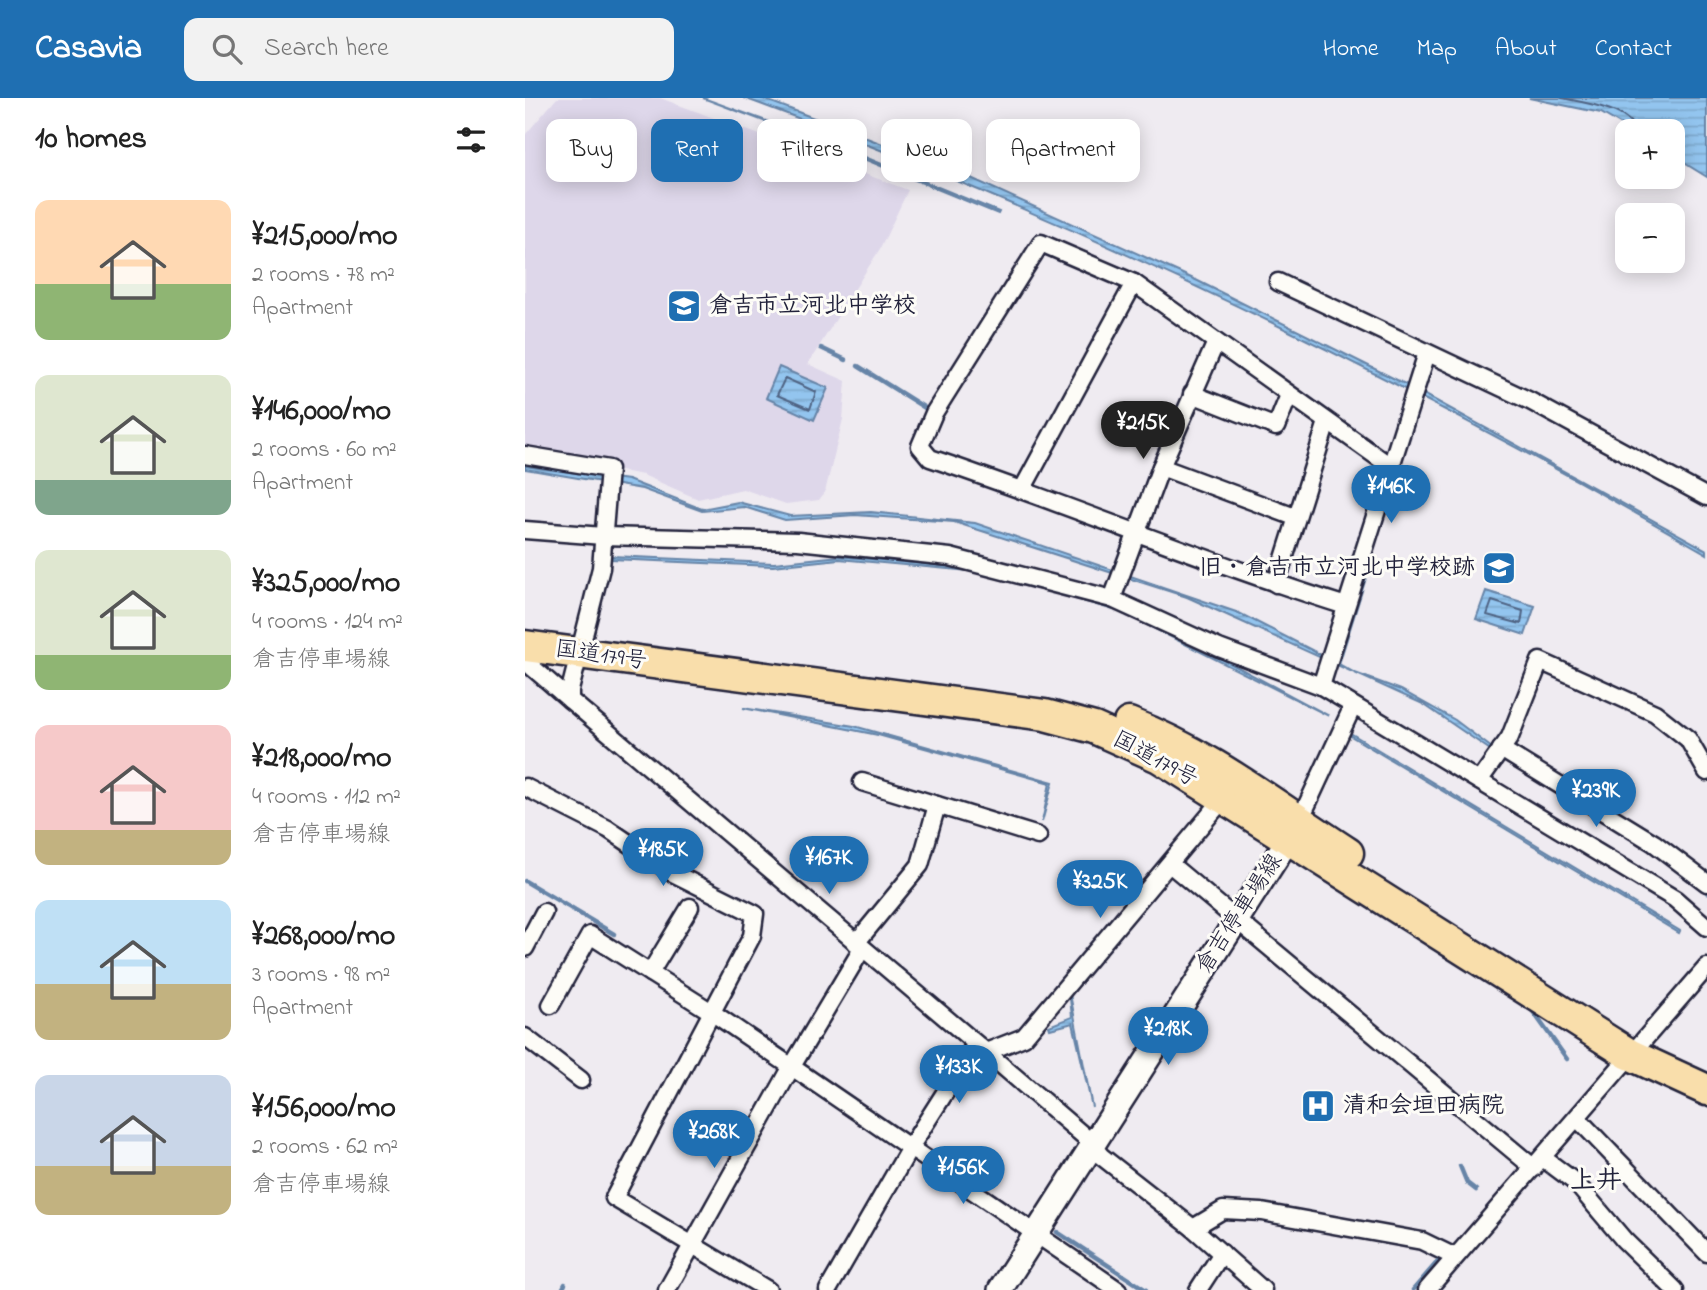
<!DOCTYPE html>
<meta charset="utf-8">
<style>
body{margin:0;font-family:"Indie Flower","Klee One",sans-serif;background:#f2f2f2;color:#222;height:100vh;display:flex;flex-direction:column;font-size:26px;white-space:nowrap}
*{box-sizing:border-box;margin:0}
p{font-size:23px;color:#767676}
.icon{flex:none;width:38px;height:38px;fill:none;stroke:currentColor;stroke-width:2;stroke-linecap:round;stroke-linejoin:round}
.map{position:relative;flex:1;overflow:hidden}
.details{display:flex;flex-direction:column;background:#fff;width:525px}
.details>*{flex:none}
.top-card{position:absolute;left:21px;top:21px;width:665px;height:63px;display:flex;gap:14px}
.controls{position:absolute;left:1090px;top:21px;display:grid;gap:14px}
.controls a{display:grid;place-items:center;width:70px;height:70px;border-radius:14px;background:#fff;box-shadow:0 4px 18px #0003;font-size:35px}
.price{position:absolute;translate:-50% -60px;padding:0 16px;border-radius:24px;background:#1f6fb2;color:#fff;font-size:23px;line-height:46px;filter:drop-shadow(0 2px 4px #0008)}
.price::after{content:'';position:absolute;left:50%;top:42px;width:21px;height:16px;margin-left:-10px;background:inherit;clip-path:polygon(0 0,100% 0,50% 100%)}
.price.current{background:#222;color:#fff}
ul{padding:0;list-style:none}
li{display:flex;align-items:center;gap:21px;height:175px;padding:0 35px}
li span{display:grid;place-items:center;flex:none;width:196px;height:140px;border-radius:14px;color:#555}
li>.icon{margin-inline-start:auto}
span .icon{width:84px;height:84px;fill:#fffc;stroke-width:1}
li b{font-size:30px}
h2{display:flex;justify-content:space-between;align-items:center;height:84px;padding:0 35px;font-size:30px}
.tag{padding:0 24px;border-radius:14px;background:#fff;box-shadow:0 4px 18px #0003;font-size:24px;line-height:63px}
.tag.current{background:#1f6fb2;color:#fff}
header{display:flex;align-items:center;gap:42px;box-sizing:border-box;height:98px;padding:0 35px;background:#1f6fb2;color:#fff}
header strong{font-size:33px}
nav{display:flex;gap:38px;margin-inline-start:auto;font-size:24px}
.search{width:490px;height:63px;background:#f2f2f2;display:flex;align-items:center;gap:18px;box-sizing:border-box;padding:0 24px;border-radius:14px;color:#767676;font-size:26px}
main{display:flex;flex:1;min-height:0}
.map>svg:first-child{display:block}
</style>
<header>
<strong>Casavia</strong>
<div class="search"><svg class="icon" aria-label="search" viewBox="0 0 24 24"><circle cx="10" cy="10" r="6"/><path d="M15 15l6 6"/></svg>Search here</div>
<nav><a>Home</a><a>Map</a><a>About</a><a>Contact</a></nav>
</header>
<main>
<section class="details">
<h2>10 homes<svg class="icon" aria-label="filters" viewBox="0 0 24 24"><path d="M4 7h16M4 17h16"/><circle cx="9" cy="7" r="2"/><circle cx="15" cy="17" r="2"/></svg></h2>
<ul>
<li><span style="background:linear-gradient(#ffd9b3 60%,#8fb573 0)"><svg class="icon" aria-label="home" viewBox="0 0 24 24"><path d="M3 11l9-7 9 7M6 9v11h12V9"/></svg></span><div><b>¥215,000/mo</b><p>2 rooms · 78 m²</p><p>Apartment</p></div></li>
<li><span style="background:linear-gradient(#dfe7d0 75%,#7fa58c 0)"><svg class="icon" aria-label="home" viewBox="0 0 24 24"><path d="M3 11l9-7 9 7M6 9v11h12V9"/></svg></span><div><b>¥146,000/mo</b><p>2 rooms · 60 m²</p><p>Apartment</p></div></li>
<li><span style="background:linear-gradient(#dfe7d0 75%,#8fb573 0)"><svg class="icon" aria-label="home" viewBox="0 0 24 24"><path d="M3 11l9-7 9 7M6 9v11h12V9"/></svg></span><div><b>¥325,000/mo</b><p>4 rooms · 124 m²</p><p>倉吉停車場線</p></div></li>
<li><span style="background:linear-gradient(#f6c9c9 75%,#c2b280 0)"><svg class="icon" aria-label="home" viewBox="0 0 24 24"><path d="M3 11l9-7 9 7M6 9v11h12V9"/></svg></span><div><b>¥218,000/mo</b><p>4 rooms · 112 m²</p><p>倉吉停車場線</p></div></li>
<li><span style="background:linear-gradient(#bfe0f5 60%,#c2b280 0)"><svg class="icon" aria-label="home" viewBox="0 0 24 24"><path d="M3 11l9-7 9 7M6 9v11h12V9"/></svg></span><div><b>¥268,000/mo</b><p>3 rooms · 98 m²</p><p>Apartment</p></div></li>
<li><span style="background:linear-gradient(#c9d6e8 65%,#c2b280 0)"><svg class="icon" aria-label="home" viewBox="0 0 24 24"><path d="M3 11l9-7 9 7M6 9v11h12V9"/></svg></span><div><b>¥156,000/mo</b><p>2 rooms · 62 m²</p><p>倉吉停車場線</p></div></li>
</ul>
</section>
<div class="map">
<svg width="1182" height="1192" viewBox="0 0 1182 1192">
<defs>
<pattern id="water-rules" width="6" height="5" patternUnits="userSpaceOnUse" patternTransform="scale(1.75)"><rect width="6" height="5" fill="#93c5ef"/><path d="M0 2.5h6" fill="none" stroke="#7ea9ce"/></pattern>
</defs>
<rect width="100%" height="100%" fill="#efebf1"/>
<filter id="ink" filterUnits="userSpaceOnUse"><feTurbulence type="fractalNoise" baseFrequency=".0143" numOctaves="2"/><feDisplacementMap in="SourceGraphic" scale="14" xChannelSelector="R" yChannelSelector="G"/><feConvolveMatrix kernelMatrix="1 2 1 2 8 2 1 2 1" color-interpolation-filters="sRGB"/></filter>
<g filter="url(#ink)">
<polygon fill="#ded7ea" points="32,0 135,0 383,92 356,149 283,266 321,283 318,321 300,394 294,402 261,406 218,391 173,401 118,377 0,355 0,37"/>
<g fill="url(#water-rules)" stroke="#6684a7" stroke-width="2">
<polygon points="178,0 335,57 474,114 473,116 334,59"/>
<path d="M219 0H236L437 76 673 183 886 289 1182 452V456C874 278 553 122 219 0Z"/>
<polygon points="1004,0 1182,0 1182,79 1148,58 1148,33 1107,33 1076,15"/>
<polygon points="254,269 303,290 289,322 241,300"/>
<polygon points="0,368 103,382 177,411 213,404 265,418 346,414 450,425 714,515 812,565 845,460 847,461 814,566 830,575 876,592 930,622 967,650 1126,748 1182,791 1182,796 1123,749 977,660 898,606 662,499 429,424 330,417 260,422 219,409 177,413 117,391 0,371"/>
<polygon points="86,458 249,465 314,458 454,471 515,486 600,513 677,550 804,618 596,514 456,474 314,461 248,468 86,461"/>
<polygon points="961,493 1010,508 1000,537 951,521"/>
<polygon points="218,610 329,628 528,684 517,724 525,685 353,637"/>
<polygon points="827,636 1155,833 1154,835 826,638"/>
<polygon points="544,891 567,1009 548,925 525,931 524,928 547,919"/>
</g>
<g fill="none" stroke-linecap="round" stroke-linejoin="round">
<g stroke="#4f6383" stroke-width="2">
<path d="M1037 0C1056 4 1106 11 1110 33"/>
<polygon points="260,280 291,294 285,311 252,297"/>
<polygon points="967,503 998,513 996,526 962,517"/>
</g>
<g stroke="#6684a7" stroke-width="4.5">
<polyline points="296,250 321,262"/>
<polyline points="333,268 400,310"/>
<polyline points="0,783 89,836"/>
<polyline points="1004,908 1042,961"/>
<polyline points="230,934 260,954"/>
<polyline points="935,1068 942,1085 951,1092"/>
<polyline points="532,1134 621,1192"/>
<polyline points="37,1192 40,1186"/>
<polyline points="888,1192 915,1161"/>
</g>
<g stroke="#22223b" stroke-width="21">
<g id="street">
<polyline points="753,184 1005,303 1182,399"/>
<polyline points="667,296 751,329 764,297"/>
<polyline points="0,357 84,371 76,470 45,592 45,602 461,954 559,1038 576,1058 668,1130 738,1192"/>
<polyline points="636,369 770,419"/>
<polyline points="497,392 609,185"/>
<polyline points="0,432 78,438 273,443 425,459 587,501 694,550 796,588 1150,801 1182,829"/>
<polyline points="751,486 802,324"/>
<polyline points="587,501 636,369 691,244"/>
<path d="M821 508C680 464 545 407 405 360L395 348 409 315 516 145 609 185 865 368"/>
<polyline points="0,563 45,602"/>
<polyline points="796,588 902,255"/>
<polyline points="976,651 1129,745 1182,785"/>
<polyline points="954,683 985,639 1015,563 1130,615 1163,641 1182,674"/>
<polyline points="337,684 513,738"/>
<polyline points="0,689 83,731 148,775 230,816 227,838 89,1100 243,1192"/>
<polyline points="774,724 828,608"/>
<polyline points="646,767 1009,1070"/>
<polyline points="331,845 395,767 412,707"/>
<polyline points="0,850 19,814"/>
<polyline points="125,875 165,809"/>
<polyline points="26,907 65,837 185,913 593,1192"/>
<polyline points="0,939 56,982"/>
<polyline points="461,954 499,939 699,700"/>
<polyline points="1052,1020 1182,1155"/>
<polyline points="1018,1060 1050,1084 1099,1142 1150,1192"/>
<polyline points="668,1130 698,1112 737,1114 897,1143 930,1159"/>
<polyline points="142,1192 266,970 337,851"/>
<polyline points="303,1192 386,1048 451,946"/>
<polyline points="673,1192 697,1155"/>
<polyline points="902,1192 1182,869"/>
</g>
</g>
<g stroke="#22223b" stroke-width="28">
<polyline id="secondary" points="475,1192 771,729"/>
</g>
<g stroke="#22223b" stroke-width="35">
<g id="highway">
<polyline points="0,548 520,617 569,630 634,659 1104,956 1182,992"/>
<path d="M604 625C685 656 750 708 823 755"/>
</g>
</g>
<use href="#street" stroke="#fdfcf7" stroke-width="16"/>
<use href="#secondary" stroke="#fdfcf7" stroke-width="23"/>
<use href="#highway" stroke="#f9deab" stroke-width="30"/>
</g>
</g>
<defs>
<g id="school-square" transform="scale(1.75)"><rect x="-9" y="-9" width="18" height="18" rx="4" fill="#1f6fb2" stroke="#fdfcf7"/><path d="M0-5L7-2L0 1L-7-2ZM-4 1L0 2.5L4 1V4Q0 6-4 4Z" fill="#fff"/></g>
<g id="hospital-square" transform="scale(1.75)"><rect x="-9" y="-9" width="18" height="18" rx="4" fill="#1f6fb2" stroke="#fdfcf7"/><path d="M-5-5h3v3.5h4V-5h3V5h-3V1.5h-4V5h-3Z" fill="#fff"/></g>
</defs>
<g fill-rule="evenodd">
<use href="#school-square" x="159" y="208"/>
<use href="#school-square" x="974" y="470"/>
<use href="#hospital-square" x="793" y="1008"/>
</g>
<g text-anchor="middle" dominant-baseline="central" stroke-width="6" stroke-linejoin="round" paint-order="stroke">
<g font-size="23" font-weight="bold" fill="#22223b" stroke="#fdfcf7" text-anchor="start">
<text x="184" y="208">倉吉市立河北中学校</text>
<text x="950" y="470" text-anchor="end">旧・倉吉市立河北中学校跡</text>
<text x="818" y="1008">清和会垣田病院</text>
</g>
<g font-size="23" fill="#22223b" stroke="#fdfcf7">
<text transform="translate(76 558) rotate(8)">国道179号</text>
<text transform="translate(630 662) rotate(28)">国道179号</text>
<text transform="translate(715 816) rotate(-57)">倉吉停車場線</text>
</g>
<g font-size="26" font-weight="bold" fill="#22223b" stroke="#fdfcf7">
<text x="1071" y="1084">上井</text>
</g>
</g>
</svg>
<div class="controls">
<a>+</a>
<a>−</a>
</div>
<b class="price current" style="left:618px;top:363px">¥215K</b>
<b class="price" style="left:866px;top:427px">¥146K</b>
<b class="price" style="left:1071px;top:731px">¥239K</b>
<b class="price" style="left:138px;top:790px">¥185K</b>
<b class="price" style="left:304px;top:798px">¥167K</b>
<b class="price" style="left:575px;top:822px">¥325K</b>
<b class="price" style="left:643px;top:969px">¥218K</b>
<b class="price" style="left:434px;top:1007px">¥133K</b>
<b class="price" style="left:189px;top:1072px">¥268K</b>
<b class="price" style="left:438px;top:1108px">¥156K</b>
<div class="top-card">
<a class="tag">Buy</a>
<a class="tag current">Rent</a>
<a class="tag">Filters</a>
<a class="tag">New</a>
<a class="tag">Apartment</a>
</div>
</div>
</main>
